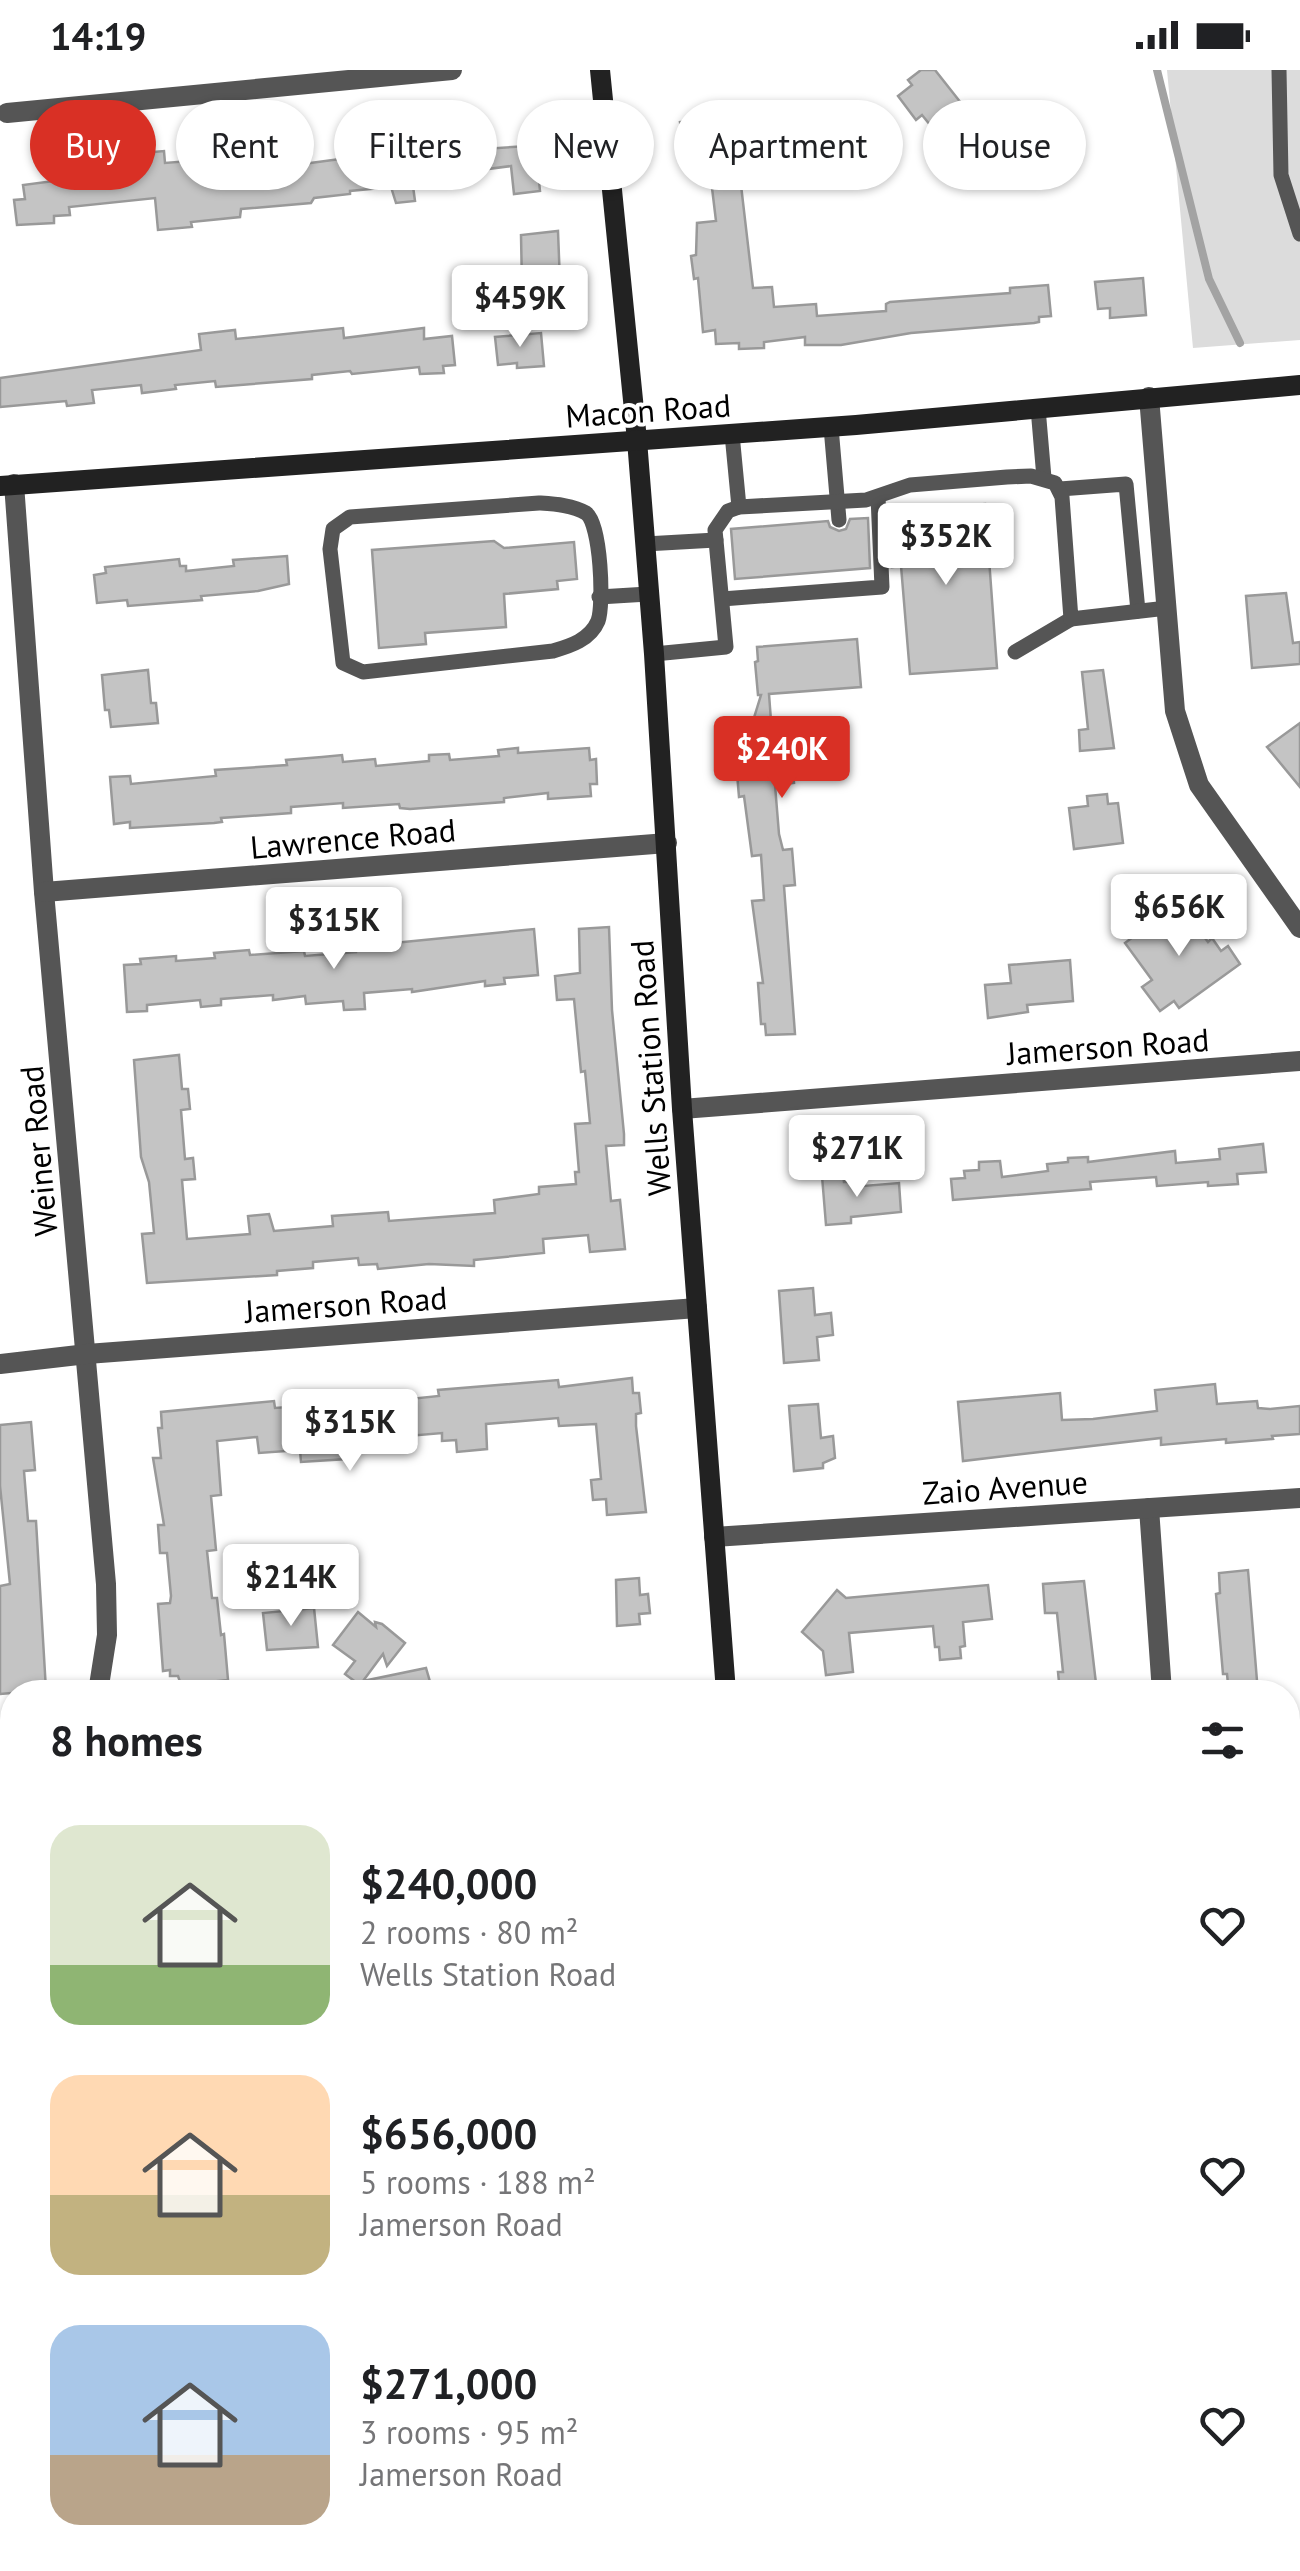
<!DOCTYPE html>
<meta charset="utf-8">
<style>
body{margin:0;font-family:"PT Sans",sans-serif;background:#f2f2f2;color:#202124;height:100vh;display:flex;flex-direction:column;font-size:38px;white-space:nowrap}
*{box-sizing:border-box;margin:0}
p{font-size:32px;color:#757577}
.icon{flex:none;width:55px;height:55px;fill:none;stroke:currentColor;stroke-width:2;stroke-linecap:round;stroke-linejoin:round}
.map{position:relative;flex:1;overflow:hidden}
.sheet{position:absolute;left:0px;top:1610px;width:1300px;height:892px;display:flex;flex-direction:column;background:#fff;border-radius:40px 40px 0 0;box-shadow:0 2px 8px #0004}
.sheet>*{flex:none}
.guide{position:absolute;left:30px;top:30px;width:1240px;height:90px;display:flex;gap:20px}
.price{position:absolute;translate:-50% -85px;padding:0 22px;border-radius:10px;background:#fff;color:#222;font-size:32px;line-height:65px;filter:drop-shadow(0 2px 5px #0008)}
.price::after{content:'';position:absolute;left:50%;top:60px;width:30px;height:22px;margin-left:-15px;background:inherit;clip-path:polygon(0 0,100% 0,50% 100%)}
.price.active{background:#d93025;color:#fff}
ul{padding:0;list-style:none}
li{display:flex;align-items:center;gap:30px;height:250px;padding:0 50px}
li span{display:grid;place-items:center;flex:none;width:280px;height:200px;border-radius:30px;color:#555}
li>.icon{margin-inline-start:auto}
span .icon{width:120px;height:120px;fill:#fffc;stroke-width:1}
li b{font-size:42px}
h2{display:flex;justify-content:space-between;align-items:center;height:120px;padding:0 50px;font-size:42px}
.pill{padding:0 35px;border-radius:45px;background:#fff;box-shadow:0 2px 8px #0004;font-size:35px;line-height:90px}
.pill.active{background:#d93025;color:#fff}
.status{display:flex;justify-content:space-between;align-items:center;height:70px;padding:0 50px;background:#fff;direction:ltr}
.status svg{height:28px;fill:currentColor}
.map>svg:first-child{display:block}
</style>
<div class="status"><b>14:19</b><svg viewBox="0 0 49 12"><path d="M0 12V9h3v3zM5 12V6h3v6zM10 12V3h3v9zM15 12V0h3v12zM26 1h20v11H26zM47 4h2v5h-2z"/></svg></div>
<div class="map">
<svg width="1300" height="2501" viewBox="0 0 1300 2501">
<rect width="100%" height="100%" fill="#fff"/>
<polygon fill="#dcdcdc" points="1167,0 1300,0 1300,270 1193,278"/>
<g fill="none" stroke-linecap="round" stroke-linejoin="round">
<polyline stroke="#a3a3a3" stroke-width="8" points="1157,0 1209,209 1240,273"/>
</g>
<g fill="#c4c4c4" stroke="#999" stroke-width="2.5">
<polygon points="921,0 935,0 965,38 935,61 922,45 916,50 898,26 912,15 908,10"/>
<polygon points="859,34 860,38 868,36 877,68 836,78 834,73 791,78 792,87 773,89 769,50 781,49 781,43 805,41 806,48"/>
<polygon points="723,47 730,99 739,98 753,218 772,217 774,237 816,234 817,246 886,241 886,234 890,232 1010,223 1010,218 1048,215 1051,246 1039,247 1039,252 1034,253 911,263 841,275 805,275 805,267 764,272 764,278 739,279 739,273 716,274 715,260 703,262 698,208 694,209 691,186 696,185 697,153 716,151 709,93 691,95 689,76 683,77 680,52"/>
<polygon points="482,68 483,79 543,75 547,110 539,111 540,121 514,124 511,96 412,109 415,131 396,133 391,117 350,121 350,124 314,128 311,133 241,139 240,147 191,152 192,157 158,160 155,128 69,137 70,145 54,146 54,153 17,155 14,130 25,129 23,115 92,106 105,103 104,98 143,94 142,83 164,81 165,93 189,91 190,95 207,94 208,100 273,94 273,98 385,83 384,77"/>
<polygon points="558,161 560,213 522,216 521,165"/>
<polygon points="1143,208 1146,245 1110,248 1110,238 1098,239 1095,212"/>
<polygon points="343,258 344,268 424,258 424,269 452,266 455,295 443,296 444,303 420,304 419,297 352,304 350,301 312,305 312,309 216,317 215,311 175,315 176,319 142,323 141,315 92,320 94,333 67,336 66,331 0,337 0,308 201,280 199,264 235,260 236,269"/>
<polygon points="541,263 544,296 517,298 517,293 498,295 495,267"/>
<polygon points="985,434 997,598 910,604 901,496 892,497 890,446 898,446 898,440"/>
<polygon points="868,448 870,498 735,509 731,459 828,451 830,457 839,461 846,459 850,449"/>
<polygon points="494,471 504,478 574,472 577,509 557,511 558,519 504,524 506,557 425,563 426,574 379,578 372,480"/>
<polygon points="287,486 289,514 258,521 201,526 202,530 128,536 127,530 97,533 94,505 106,503 105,497 179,489 180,496 186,496 186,501 234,496 233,490"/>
<polygon points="1286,523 1293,573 1300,572 1300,594 1252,598 1246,526"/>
<polygon points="857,569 861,617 769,624 772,664 791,663 792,678 811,677 813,697 793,699 794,713 775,715 779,764 783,780 792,779 795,815 784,816 795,964 766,965 765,954 761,954 758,913 763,913 752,831 764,830 761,785 752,786 744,726 739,727 737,703 745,702 741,655 752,654 761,625 758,625 755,592 758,591 757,577"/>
<polygon points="148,600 151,633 156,633 158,653 111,657 109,640 105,640 102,605"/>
<polygon points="1103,600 1114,678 1080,681 1079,660 1088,659 1082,602"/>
<polygon points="1300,653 1300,717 1267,677"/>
<polygon points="518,678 518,683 589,678 590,690 596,689 597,714 590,714 591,726 548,729 548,723 504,728 504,732 410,739 400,738 399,734 343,738 343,733 291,737 291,743 221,748 222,752 214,753 130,758 130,752 114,754 110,707 130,706 131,714 216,706 215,700 287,695 286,690 322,687 342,685 343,692 375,689 376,696 429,691 429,685 449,684 450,690 499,686 498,680"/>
<polygon points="1107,724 1108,734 1118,733 1123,773 1074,779 1069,738 1088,736 1087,726"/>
<polygon points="1179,832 1208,872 1212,868 1221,881 1228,876 1240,894 1179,938 1174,931 1160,941 1142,917 1152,910 1125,873"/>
<polygon points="609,857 612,940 624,1064 624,1075 606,1076 611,1131 620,1130 625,1179 590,1182 588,1165 543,1169 544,1183 474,1190 474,1196 429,1194 378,1199 377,1194 359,1195 358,1188 313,1192 313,1198 277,1201 277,1205 147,1213 142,1164 154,1163 149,1112 141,1087 134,990 179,985 182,1019 188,1019 190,1039 181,1040 185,1089 193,1088 195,1109 182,1110 187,1169 250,1164 248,1146 269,1144 274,1161 333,1156 332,1146 388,1142 389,1151 495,1143 494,1130 539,1124 539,1117 576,1114 575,1102 579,1102 575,1054 590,1053 585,1001 581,1002 574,929 557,930 555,906 580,903 579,859"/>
<polygon points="534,859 538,905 504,908 505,914 485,916 485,911 412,922 412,919 364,923 365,939 344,940 343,931 306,934 305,926 273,930 273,925 221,929 221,935 201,937 200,930 147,935 147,941 127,942 124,895 141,894 140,889 176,886 176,891 215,888 214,883 249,880 250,885 304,881 305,886 356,882 356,878 363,876"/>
<polygon points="1070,890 1073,931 1027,935 1028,942 988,948 985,915 1011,913 1009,895"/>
<polygon points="1263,1074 1266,1102 1237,1104 1238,1114 1208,1116 1208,1112 1157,1116 1156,1107 1090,1112 1091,1119 953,1130 951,1109 965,1108 964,1101 979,1100 979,1092 1000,1091 1002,1107 1048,1101 1047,1094 1068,1092 1068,1088 1088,1087 1088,1092 1175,1081 1176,1093 1220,1089 1219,1079"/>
<polygon points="843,1104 844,1112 852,1112 852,1117 899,1113 901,1142 851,1147 851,1153 826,1155 822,1106"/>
<polygon points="813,1218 815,1245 831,1243 833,1265 817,1267 819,1290 784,1293 779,1221"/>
<polygon points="632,1308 633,1323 639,1323 641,1343 636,1344 636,1356 646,1442 607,1445 606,1429 593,1430 591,1410 601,1409 596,1354 559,1356 558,1348 486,1354 487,1379 457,1382 456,1370 442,1371 442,1363 361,1370 362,1381 346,1382 347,1389 301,1392 300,1380 259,1383 257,1367 217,1371 221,1425 211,1426 216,1480 207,1481 212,1528 217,1528 221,1565 224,1564 228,1610 181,1615 178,1606 170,1606 170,1600 163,1601 158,1534 170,1533 171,1526 167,1483 160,1483 158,1455 164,1455 153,1388 161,1388 158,1358 162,1358 161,1342 274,1331 275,1338 343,1333 343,1336 439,1326 438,1320 558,1310 559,1317"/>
<polygon points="1215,1314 1217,1334 1257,1331 1258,1338 1270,1339 1300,1336 1300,1364 1272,1366 1273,1369 1226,1373 1226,1369 1161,1375 1161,1368 963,1391 958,1332 1060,1323 1062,1350 1093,1349 1157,1341 1155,1320"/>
<polygon points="818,1334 821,1368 833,1366 835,1388 823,1393 823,1398 794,1401 789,1336"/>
<polygon points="31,1352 35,1400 24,1401 28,1451 36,1451 46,1620 0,1624 0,1516 10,1514 0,1416 0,1355"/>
<polygon points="1248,1500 1257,1611 1228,1614 1227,1604 1223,1604 1216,1524 1220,1523 1219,1503"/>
<polygon points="639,1508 640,1525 648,1524 650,1543 639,1544 640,1554 617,1556 616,1510"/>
<polygon points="1084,1511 1097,1622 1060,1622 1058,1602 1063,1602 1057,1543 1045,1543 1043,1514"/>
<polygon points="988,1515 992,1549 963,1552 965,1576 960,1577 961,1588 940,1590 939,1577 935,1577 933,1556 849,1563 853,1602 826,1605 823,1581 802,1562 837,1520 846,1528"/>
<polygon points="314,1538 318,1577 267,1580 263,1543"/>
<polygon points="358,1542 376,1557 375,1552 382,1554 405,1573 387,1596 383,1584 363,1611 426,1598 433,1622 354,1622 353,1613 357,1613 345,1604 355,1591 333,1575"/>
</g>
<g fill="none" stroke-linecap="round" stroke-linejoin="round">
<g stroke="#555" stroke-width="15">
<polyline points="1279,0 1281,105 1300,164"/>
<polyline points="1038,338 1044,408"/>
<polyline points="831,357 839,450"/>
<polyline points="732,364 739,437"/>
<polyline points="1060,419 1126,414 1138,541"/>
<path d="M539 433C554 434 573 435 586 443 601 454 604 535 598 551 590 570 570 576 553 581L363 602 343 593 330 479 333 459 350 447Z"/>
<polyline points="645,474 716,470"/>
<polyline points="599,527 648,524"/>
<polyline points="722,529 882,517 878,427"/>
<polyline points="1015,582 1071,549"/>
<polyline points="654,584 726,577 715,460 728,441 739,437 866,430 910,415 1007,407 1031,406 1055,413 1062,427 1071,549 1167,538"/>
</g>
<g stroke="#555" stroke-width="20">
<polyline points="7,43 452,0"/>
<polyline points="1149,327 1175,641 1199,715 1300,858"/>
<polyline points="14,414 44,822 106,1514 107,1565 98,1622"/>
<polyline points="44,822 667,773"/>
<polyline points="682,1039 1300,991"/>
<polyline points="0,1294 87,1284 697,1238"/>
<polyline points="1149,1438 1162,1622"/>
<polyline points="714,1467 1300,1428"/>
<polyline points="0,2031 12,2032"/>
<polyline points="1288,2393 1300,2392"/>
<polyline points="156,2490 158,2501"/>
<polyline points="1252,2490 1253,2501"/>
</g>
<g stroke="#222" stroke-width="20">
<polyline points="600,0 637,370 654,584 682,1039 726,1622"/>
<polyline points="0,416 856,355 1300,315"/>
<polyline points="789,2490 790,2501"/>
</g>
</g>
<g text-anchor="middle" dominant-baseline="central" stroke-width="8" stroke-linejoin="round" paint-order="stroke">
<g font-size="32" fill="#000" stroke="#fff">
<text transform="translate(648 340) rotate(-4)">Macon Road</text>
<text transform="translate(353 768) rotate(-5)">Lawrence Road</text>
<text transform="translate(1108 976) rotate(-4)">Jamerson Road</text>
<text transform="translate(650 998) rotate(-94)">Wells Station Road</text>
<text transform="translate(38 1081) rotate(-95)">Weiner Road</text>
<text transform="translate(346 1234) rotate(-4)">Jamerson Road</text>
<text transform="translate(1005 1417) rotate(-4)">Zaio Avenue</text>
</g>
</g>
</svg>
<b class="price" style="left:520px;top:280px">$459K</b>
<b class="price" style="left:946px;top:518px">$352K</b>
<b class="price active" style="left:782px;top:731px">$240K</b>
<b class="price" style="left:1179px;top:889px">$656K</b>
<b class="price" style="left:334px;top:902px">$315K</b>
<b class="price" style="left:857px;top:1130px">$271K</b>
<b class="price" style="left:350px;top:1404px">$315K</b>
<b class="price" style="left:291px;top:1559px">$214K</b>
<div class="guide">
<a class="pill active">Buy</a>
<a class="pill">Rent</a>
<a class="pill">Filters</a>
<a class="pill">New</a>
<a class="pill">Apartment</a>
<a class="pill">House</a>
</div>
<section class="sheet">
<h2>8 homes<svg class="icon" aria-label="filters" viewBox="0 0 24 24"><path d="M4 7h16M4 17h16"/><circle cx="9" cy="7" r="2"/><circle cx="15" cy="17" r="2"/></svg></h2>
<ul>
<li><span style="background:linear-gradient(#dfe7d0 70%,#8fb573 0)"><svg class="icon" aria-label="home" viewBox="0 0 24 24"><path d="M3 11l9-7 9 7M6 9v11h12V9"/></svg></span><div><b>$240,000</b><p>2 rooms · 80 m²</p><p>Wells Station Road</p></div><svg class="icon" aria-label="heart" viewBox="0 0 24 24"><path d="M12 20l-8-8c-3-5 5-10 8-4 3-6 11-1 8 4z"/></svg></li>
<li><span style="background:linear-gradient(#ffd9b3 60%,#c2b280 0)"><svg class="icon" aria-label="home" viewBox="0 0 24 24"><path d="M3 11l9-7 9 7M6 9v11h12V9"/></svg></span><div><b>$656,000</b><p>5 rooms · 188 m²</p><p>Jamerson Road</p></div><svg class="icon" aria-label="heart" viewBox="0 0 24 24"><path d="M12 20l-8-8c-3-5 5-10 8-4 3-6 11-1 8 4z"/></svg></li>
<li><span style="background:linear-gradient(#a9c7e8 65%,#b9a48a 0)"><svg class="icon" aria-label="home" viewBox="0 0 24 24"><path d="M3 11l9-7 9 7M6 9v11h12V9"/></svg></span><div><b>$271,000</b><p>3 rooms · 95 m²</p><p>Jamerson Road</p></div><svg class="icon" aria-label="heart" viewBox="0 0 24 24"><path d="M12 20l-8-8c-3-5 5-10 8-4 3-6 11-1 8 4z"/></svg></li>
</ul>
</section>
</div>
